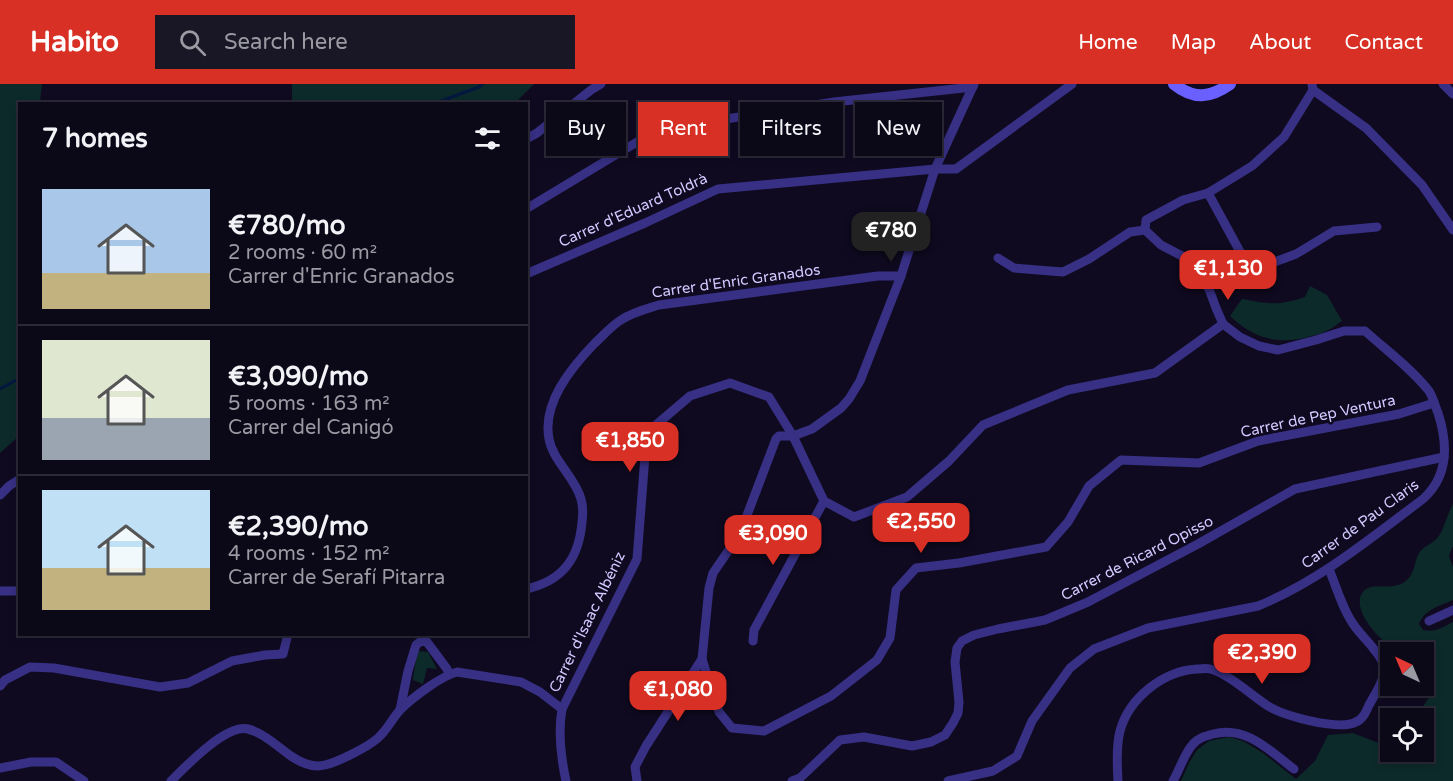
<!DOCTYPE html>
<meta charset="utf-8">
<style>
body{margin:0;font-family:"Varela Round",sans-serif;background:#191625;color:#f1f3f6;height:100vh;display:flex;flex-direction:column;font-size:22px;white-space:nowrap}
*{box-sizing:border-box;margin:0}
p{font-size:20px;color:#9a9aa2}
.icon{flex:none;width:33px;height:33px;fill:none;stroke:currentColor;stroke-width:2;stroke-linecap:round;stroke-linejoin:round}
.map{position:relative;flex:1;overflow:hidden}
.side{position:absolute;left:18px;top:18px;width:510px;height:534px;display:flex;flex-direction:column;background:#0b0818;border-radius:0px;box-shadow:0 3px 9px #0003,0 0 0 2px #2b2937}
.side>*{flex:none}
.top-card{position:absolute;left:546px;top:18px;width:570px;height:54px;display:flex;gap:12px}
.needle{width:39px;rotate:316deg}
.fabs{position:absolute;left:1380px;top:558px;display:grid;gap:12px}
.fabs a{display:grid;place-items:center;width:54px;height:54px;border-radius:0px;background:#0b0818;box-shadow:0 3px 9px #0003,0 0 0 2px #2b2937;font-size:30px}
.price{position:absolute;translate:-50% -51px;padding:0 14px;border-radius:12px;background:#d93025;color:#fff;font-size:20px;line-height:39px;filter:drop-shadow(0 2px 3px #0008)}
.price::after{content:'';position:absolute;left:50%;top:36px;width:18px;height:14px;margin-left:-9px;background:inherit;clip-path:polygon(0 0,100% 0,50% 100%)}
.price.current{background:#222;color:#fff}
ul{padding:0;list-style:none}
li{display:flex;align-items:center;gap:18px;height:150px;padding:0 24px}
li+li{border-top:2px solid #2b2937}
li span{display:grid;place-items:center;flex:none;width:168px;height:120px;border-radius:0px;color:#555}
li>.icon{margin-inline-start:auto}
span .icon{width:72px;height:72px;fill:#fffc;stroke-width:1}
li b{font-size:26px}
h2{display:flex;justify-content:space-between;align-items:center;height:72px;padding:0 24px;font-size:26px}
.tag{padding:0 21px;border-radius:0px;background:#0b0818;box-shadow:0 3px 9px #0003,0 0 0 2px #2b2937;font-size:21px;line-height:54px}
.tag.current{background:#d93025;color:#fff}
header{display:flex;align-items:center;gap:36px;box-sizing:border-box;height:84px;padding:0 30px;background:#d93025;color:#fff}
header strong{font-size:28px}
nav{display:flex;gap:33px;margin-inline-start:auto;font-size:21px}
.search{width:420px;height:54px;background:#191625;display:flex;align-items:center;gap:15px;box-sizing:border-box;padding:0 21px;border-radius:0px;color:#9a9aa2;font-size:22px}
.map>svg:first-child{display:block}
</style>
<header>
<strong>Habito</strong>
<div class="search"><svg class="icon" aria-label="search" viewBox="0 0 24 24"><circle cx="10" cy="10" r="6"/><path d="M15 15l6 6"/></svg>Search here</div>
<nav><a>Home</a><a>Map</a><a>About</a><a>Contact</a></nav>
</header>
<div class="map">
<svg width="1453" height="697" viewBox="0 0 1453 697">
<rect width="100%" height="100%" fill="#0f0a20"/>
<g fill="#0d2a2a">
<polygon points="0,0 42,0 40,17 42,19 20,20 19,352 0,369"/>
<polygon points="292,0 534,0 514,20 292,19"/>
<path d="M1310 202 1327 211 1342 237C1337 240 1332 245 1326 247 1321 250 1314 251 1308 253 1277 261 1253 254 1230 232L1242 215C1269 220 1278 222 1305 213Z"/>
<path d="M1453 420V462L1449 472 1453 483V516C1439 522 1425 525 1419 540L1423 546C1435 549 1443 543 1453 538V697H1181L1189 679 1197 666 1209 657 1229 653 1243 657 1263 669 1296 695 1315 677 1328 651 1353 649 1381 660 1390 652V668H1424V634H1411C1421 626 1434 611 1434 597 1434 590 1428 585 1424 581V568C1416 568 1407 570 1401 568 1384 562 1353 530 1361 511 1370 494 1391 510 1407 496 1414 490 1414 480 1418 471 1422 462 1432 461 1438 453 1445 444 1447 430 1453 420Z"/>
<polygon points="417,567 428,568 437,585 427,584 423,600 413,596"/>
</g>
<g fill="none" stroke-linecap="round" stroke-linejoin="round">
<g stroke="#04173f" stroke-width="3">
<polyline points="433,20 479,3 483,0"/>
<polyline points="0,305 20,294"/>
</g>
<g stroke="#373084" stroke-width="9">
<polyline points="974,0 935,85 901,192 860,297 849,315 841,324 812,345 793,352 779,352 776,355 744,439 733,460 713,489 709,504 702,575 719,628 732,644 764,647 831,612 877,576 890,554 896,506 916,484 959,479 1046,463 1068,438 1089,402 1121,376 1199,379 1258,357 1399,330 1434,319"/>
<polyline points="1443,0 1453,10"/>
<polyline points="1313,6 1366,44 1422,101 1453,146"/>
<polyline points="526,55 537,49 591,6 601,0"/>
<polyline points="1208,109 1244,175 1261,183 1296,170 1334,147 1377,143"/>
<polyline points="526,125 642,55 675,43 834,18 973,3"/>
<polyline points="998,174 1014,184 1063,188 1089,175 1130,148 1145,146"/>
<polyline points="526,190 645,139 718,105 935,85 956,85 1072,0"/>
<polyline points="0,411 9,402 20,395"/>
<path d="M526 505C563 497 579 474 582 438 583 430 583 422 581 415 575 393 553 377 549 355 542 319 571 284 594 260 603 252 611 242 621 236 633 228 646 225 659 221L878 192H901"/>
<polyline points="0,507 20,507"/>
<polyline points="1429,537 1453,526"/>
<polyline points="753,557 754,546 824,417"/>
<polyline points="0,602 5,596 30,583 54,584 160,603 188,599 232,577 265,571 283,570 288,550"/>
<polyline points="562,625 637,475 645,372 656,341 690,312 730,299 769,313 793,352 824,417 854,433 907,413 949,377 983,341 1068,306 1155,289 1223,240"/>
<polyline points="400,626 408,587 416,561 421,557 427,558 447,585 449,590"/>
<polyline points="0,684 31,678 56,678 84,697"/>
<path d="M171 697C186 682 226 640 248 645 264 649 278 663 291 672 301 679 313 684 325 681 338 678 368 663 378 654 387 646 392 635 400 626 412 614 441 592 457 588L521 598 540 608 562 625C558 648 561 674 566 697"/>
<polyline points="637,697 635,683 646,662 702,575"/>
<polyline points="792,697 800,694 840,656 864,653 912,662 931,658 945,651 953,639 958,629 959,618 955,578 957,564 962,557 974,551 998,545 1045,536 1088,518 1198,460 1295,405 1444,373"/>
<path d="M948 697 993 687 1017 672 1032 637 1070 584 1094 565 1148 544 1258 522C1319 497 1371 454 1423 415 1449 392 1448 360 1438 329 1435 322 1433 313 1429 307 1411 284 1386 266 1365 247H1344L1316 256 1278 266 1259 262 1240 253 1223 240 1216 224 1209 205 1196 189 1182 172 1161 161 1145 146 1146 136 1183 116 1208 109 1252 82 1284 53 1313 6 1312 0"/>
<path d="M1118 697C1117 681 1116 662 1120 647 1129 614 1163 587 1197 585 1202 585 1206 584 1210 585 1229 590 1251 611 1268 622 1284 632 1339 647 1356 638 1363 635 1366 628 1369 621 1375 610 1385 596 1384 583 1383 575 1377 570 1373 564 1365 554 1356 546 1350 535 1341 520 1336 502 1329 485"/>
<path d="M1173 697C1180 685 1184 670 1193 660 1198 654 1205 652 1213 650 1246 641 1270 667 1294 685"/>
</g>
<path stroke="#6a60ff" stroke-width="12" d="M1174 0C1194 16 1210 14 1230 0"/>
</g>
<g text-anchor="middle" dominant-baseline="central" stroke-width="5" stroke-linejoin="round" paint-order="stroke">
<g font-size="15" fill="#d1c9ff" stroke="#0f0a20">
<text transform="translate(633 126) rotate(-24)">Carrer d'Eduard Toldrà</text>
<text transform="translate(736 197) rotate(-8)">Carrer d'Enric Granados</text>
<text transform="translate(1318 332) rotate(-12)">Carrer de Pep Ventura</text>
<text transform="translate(1360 440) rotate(-36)">Carrer de Pau Claris</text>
<text transform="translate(1137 474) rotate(-27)">Carrer de Ricard Opisso</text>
<text transform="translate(587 538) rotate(-64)">Carrer d'Isaac Albéniz</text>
</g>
</g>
</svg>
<div class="fabs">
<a><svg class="needle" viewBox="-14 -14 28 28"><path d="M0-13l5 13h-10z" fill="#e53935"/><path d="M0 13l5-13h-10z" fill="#9a9aa2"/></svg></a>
<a><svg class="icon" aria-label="locate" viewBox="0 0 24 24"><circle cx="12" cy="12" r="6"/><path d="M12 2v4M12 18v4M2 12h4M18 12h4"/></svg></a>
</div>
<b class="price current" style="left:891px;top:179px">€780</b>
<b class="price" style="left:1228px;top:217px">€1,130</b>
<b class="price" style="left:630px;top:389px">€1,850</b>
<b class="price" style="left:921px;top:470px">€2,550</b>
<b class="price" style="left:773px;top:482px">€3,090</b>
<b class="price" style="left:1262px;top:601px">€2,390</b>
<b class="price" style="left:678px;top:638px">€1,080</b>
<div class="top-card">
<a class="tag">Buy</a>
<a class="tag current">Rent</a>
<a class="tag">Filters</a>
<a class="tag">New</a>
</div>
<section class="side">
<h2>7 homes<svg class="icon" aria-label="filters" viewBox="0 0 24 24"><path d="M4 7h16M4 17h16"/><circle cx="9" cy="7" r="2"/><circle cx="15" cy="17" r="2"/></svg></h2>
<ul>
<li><span style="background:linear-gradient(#a9c7e8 70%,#c2b280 0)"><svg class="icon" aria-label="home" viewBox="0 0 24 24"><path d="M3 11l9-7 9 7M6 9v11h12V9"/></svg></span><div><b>€780/mo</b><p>2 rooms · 60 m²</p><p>Carrer d'Enric Granados</p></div></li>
<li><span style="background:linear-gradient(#dfe7d0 65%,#9aa5b1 0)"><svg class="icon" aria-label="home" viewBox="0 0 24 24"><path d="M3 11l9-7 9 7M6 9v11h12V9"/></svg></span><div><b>€3,090/mo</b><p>5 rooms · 163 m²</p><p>Carrer del Canigó</p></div></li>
<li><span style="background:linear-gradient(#bfe0f5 65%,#c2b280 0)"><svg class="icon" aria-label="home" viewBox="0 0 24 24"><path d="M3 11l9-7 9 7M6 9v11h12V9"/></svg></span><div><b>€2,390/mo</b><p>4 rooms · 152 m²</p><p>Carrer de Serafí Pitarra</p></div></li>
</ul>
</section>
</div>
